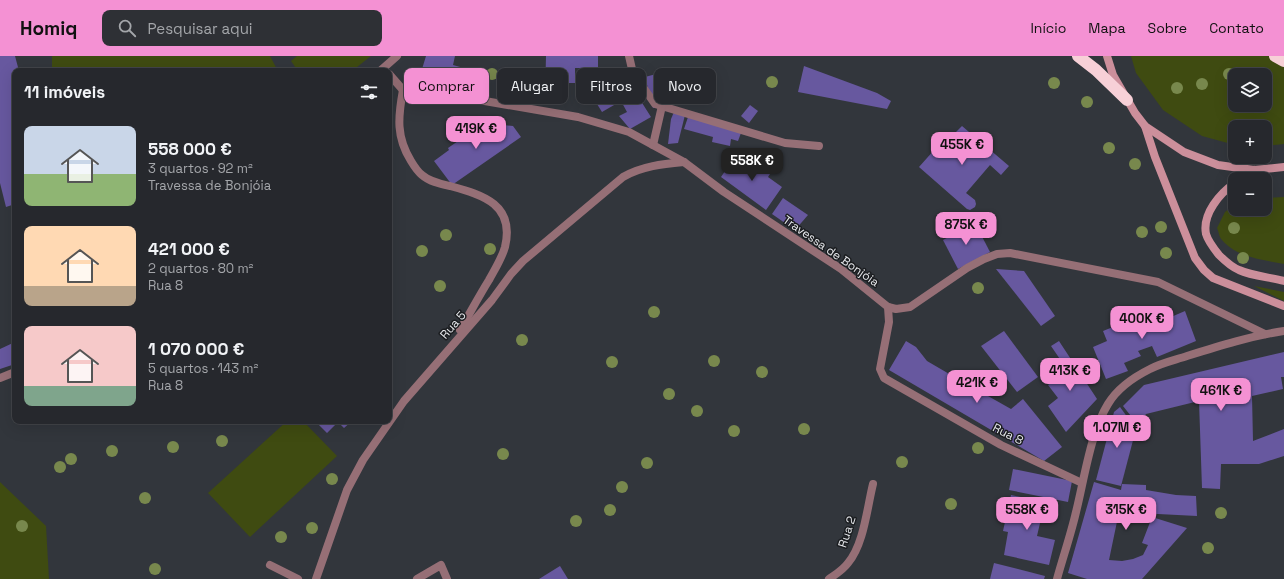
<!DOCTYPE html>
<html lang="pt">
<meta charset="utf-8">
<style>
body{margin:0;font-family:"Space Grotesk",sans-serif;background:#2e3035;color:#f1f3f6;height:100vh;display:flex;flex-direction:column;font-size:15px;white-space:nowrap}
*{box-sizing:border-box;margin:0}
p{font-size:13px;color:#a4a6aa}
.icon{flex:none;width:22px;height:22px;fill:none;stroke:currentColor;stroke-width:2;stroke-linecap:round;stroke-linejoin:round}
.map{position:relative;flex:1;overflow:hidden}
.drawer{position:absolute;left:12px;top:12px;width:380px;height:356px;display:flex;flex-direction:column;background:#26282d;border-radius:8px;box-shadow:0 4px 16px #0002,0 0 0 1px #424449}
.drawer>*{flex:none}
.banner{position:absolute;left:404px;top:12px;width:380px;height:36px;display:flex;gap:8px}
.tools{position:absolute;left:1228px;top:12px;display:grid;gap:8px}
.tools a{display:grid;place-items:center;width:44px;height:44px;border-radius:8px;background:#26282d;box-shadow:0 4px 16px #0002,0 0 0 1px #424449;font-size:20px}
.price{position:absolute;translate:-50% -34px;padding:0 9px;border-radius:8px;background:#f491d3;color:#111;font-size:13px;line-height:26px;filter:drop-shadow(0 1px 2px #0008)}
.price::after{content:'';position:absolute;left:50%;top:24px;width:12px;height:9px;margin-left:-6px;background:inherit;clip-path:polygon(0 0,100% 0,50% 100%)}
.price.active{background:#222;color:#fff}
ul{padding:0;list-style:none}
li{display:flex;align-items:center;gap:12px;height:100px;padding:0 12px}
li span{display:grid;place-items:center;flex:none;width:112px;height:80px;border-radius:8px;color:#555}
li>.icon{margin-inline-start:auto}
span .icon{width:48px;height:48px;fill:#fffc;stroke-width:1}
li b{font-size:17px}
h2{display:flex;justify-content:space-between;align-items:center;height:48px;padding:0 12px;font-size:17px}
.pill{padding:0 14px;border-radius:8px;background:#26282d;box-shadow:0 4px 16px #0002,0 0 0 1px #424449;font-size:14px;line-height:36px}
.pill.active{background:#f491d3;color:#111}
header{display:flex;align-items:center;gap:24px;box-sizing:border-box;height:56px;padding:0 20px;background:#f491d3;color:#111}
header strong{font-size:19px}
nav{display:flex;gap:22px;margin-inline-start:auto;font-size:14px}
.search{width:280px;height:36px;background:#2e3035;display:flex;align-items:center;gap:10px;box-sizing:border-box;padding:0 14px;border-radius:8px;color:#a4a6aa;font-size:15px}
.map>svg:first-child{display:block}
</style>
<header>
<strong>Homiq</strong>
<div class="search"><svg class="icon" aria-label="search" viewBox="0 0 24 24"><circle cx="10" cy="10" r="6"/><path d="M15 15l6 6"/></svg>Pesquisar aqui</div>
<nav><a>Início</a><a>Mapa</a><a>Sobre</a><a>Contato</a></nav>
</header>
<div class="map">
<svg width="1284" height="523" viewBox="0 0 1284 523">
<rect width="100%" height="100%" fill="#32363c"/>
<g fill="#3f4b11" fill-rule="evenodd">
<polygon points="52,0 270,0 278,15 52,15"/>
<polygon points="297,0 371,0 352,15 298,15 291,5"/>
<path d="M1131 0H1284V88L1265 90V71H1235V89L1202 80 1163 54 1136 17ZM1235 19H1265V49H1235Z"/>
<path d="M1284 141V208C1263 204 1236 201 1222 184 1219 181 1219 176 1217 172L1225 156 1235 148V153H1265V142Z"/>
<polygon points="1254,230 1284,236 1284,245"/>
<polygon points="287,365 303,365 337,400 250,481 208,437"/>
<polygon points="0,426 46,470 49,523 0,523"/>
</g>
<g fill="#67589f">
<polygon points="0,0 15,0 19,15 15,15 15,148 6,151 0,127"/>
<polygon points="426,0 455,0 453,9 478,16 472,37 419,23"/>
<polygon points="546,0 598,0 598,12 575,12 575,27 564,27 564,41 545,41"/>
<polygon points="804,10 877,37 891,45 887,53 798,36"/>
<polygon points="671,14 672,21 692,16 698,40 653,52 645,21"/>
<polygon points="625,20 651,61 630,73 619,60 627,56 621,45 602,56 592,40"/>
<polygon points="750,49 758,55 749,67 741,60"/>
<polygon points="674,56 685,59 678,87 668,88 671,63"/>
<polygon points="688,61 741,77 738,85 731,83 730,90 712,86 713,81 684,73"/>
<polygon points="484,67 513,70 521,81 452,129 434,105 449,94 448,92"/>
<polygon points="962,70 1009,110 1001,119 990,109 966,137 975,144 976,148 975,151 970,154 967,153 919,111 935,93 943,100 958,82 954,78"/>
<polygon points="736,99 759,115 762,112 770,118 768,121 782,131 766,154 721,121"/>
<polygon points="783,142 808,159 795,174 772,158"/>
<polygon points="975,167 990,196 958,213 943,184"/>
<polygon points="996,213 1024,215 1055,260 1041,270"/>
<polygon points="1160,252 1164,264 1185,255 1196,285 1157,301 1152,290 1138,295 1141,300 1124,307 1128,315 1106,323 1093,291 1107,285 1103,275"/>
<polygon points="1004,275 1038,321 1017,336 981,290"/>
<polygon points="906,285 916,291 927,305 963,326 969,322 977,326 988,340 1011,353 1023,343 1062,391 1044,405 889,314"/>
<polygon points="1059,285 1097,343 1066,376 1048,350 1058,342 1048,329 1060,321 1056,315 1064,309 1051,290"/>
<polygon points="15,286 15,308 0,313 0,293"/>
<polygon points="1284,296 1284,321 1281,321 1283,333 1252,340 1253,385 1284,373 1284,400 1259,408 1221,408 1220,433 1202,432 1199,345 1146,358 1138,369 1123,350 1144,329"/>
<polygon points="1120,351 1136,373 1121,430 1096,424 1114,356"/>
<polygon points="315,365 352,365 344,372 338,366 327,377"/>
<polygon points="1013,413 1072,425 1068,446 1009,434"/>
<polygon points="1094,426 1121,434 1122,428 1146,429 1146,434 1176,439 1196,440 1197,460 1119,456 1109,504 1122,505 1133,503 1143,499 1148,489 1142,487 1152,461 1187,472 1142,523 1087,523 1068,517"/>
<polygon points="1011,439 1045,446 1037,480 1055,484 1049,509 1004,499 1008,476 1003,475"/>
<polygon points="994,507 1045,520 1044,523 990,523"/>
<polygon points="560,510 568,523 539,523"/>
</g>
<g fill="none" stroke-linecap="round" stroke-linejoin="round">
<polyline stroke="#966f76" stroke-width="8" points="629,0 632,13 638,24 655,48 785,87 819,90"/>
<g stroke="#966f76" stroke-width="8">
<polyline points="380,15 397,0"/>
<polyline points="389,18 403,34 444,38 578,61 629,76 684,106 724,136 841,213 888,251 896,253 910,251 967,212 984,203 997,198 1010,197 1158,226 1265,278"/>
<path d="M403 34C398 61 396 81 411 105 414 110 418 116 422 119 430 126 441 128 450 130 484 139 515 149 505 191 502 202 495 213 489 224 479 240 470 257 460 274"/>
<polyline points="653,89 662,50"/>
<polyline points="888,251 889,266 880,313 884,322 1001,389 1082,427"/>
<polyline points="0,322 15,316"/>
<polyline points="270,509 298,523"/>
<path d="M316 523 347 434 363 404 404 345 492 244 511 218 523 205 623 121C642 110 663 108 684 106"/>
<polyline points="417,523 441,509 447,523"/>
<path d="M829 523C836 518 843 514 848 507 864 488 867 452 873 428"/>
<path d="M1057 523C1063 501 1071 478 1076 456 1084 424 1091 375 1108 348 1117 333 1134 321 1150 313 1161 307 1175 304 1187 300 1219 290 1251 280 1284 275"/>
</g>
<g stroke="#cc8f9b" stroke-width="8">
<polyline points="1107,0 1113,19 1135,57 1145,70 1184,96 1218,109 1254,114 1284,111"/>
<polyline points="1145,70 1155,101 1195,202 1204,214 1213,222 1284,250"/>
<polyline points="1241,123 1254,114"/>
<path d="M1235 127C1220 137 1202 158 1206 178 1208 185 1215 194 1219 199 1225 205 1231 211 1239 214 1252 220 1269 221 1284 225"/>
</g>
<g stroke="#f7d0d7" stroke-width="12">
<polyline points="1078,0 1096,14 1127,44"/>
<polyline points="1275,0 1284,5"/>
</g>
</g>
<g fill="#78884d">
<circle cx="492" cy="18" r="6"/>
<circle cx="1229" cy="18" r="6"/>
<circle cx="772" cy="26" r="6"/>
<circle cx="1054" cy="27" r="6"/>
<circle cx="1202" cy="28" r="6"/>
<circle cx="1177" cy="32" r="6"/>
<circle cx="1087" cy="46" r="6"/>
<circle cx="1109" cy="92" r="6"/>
<circle cx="1135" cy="108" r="6"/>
<circle cx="1161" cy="171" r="6"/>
<circle cx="1234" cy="172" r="6"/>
<circle cx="1142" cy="176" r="6"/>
<circle cx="446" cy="179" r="6"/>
<circle cx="490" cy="193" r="6"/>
<circle cx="422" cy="195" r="6"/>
<circle cx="1166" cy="197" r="6"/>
<circle cx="1243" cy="202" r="6"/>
<circle cx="440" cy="230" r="6"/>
<circle cx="978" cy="232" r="6"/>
<circle cx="654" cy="256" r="6"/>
<circle cx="522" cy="284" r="6"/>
<circle cx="714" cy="305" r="6"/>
<circle cx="612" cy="306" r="6"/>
<circle cx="762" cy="316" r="6"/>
<circle cx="669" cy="338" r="6"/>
<circle cx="697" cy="355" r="6"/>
<circle cx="804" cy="373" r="6"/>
<circle cx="734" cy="375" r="6"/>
<circle cx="222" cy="385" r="6"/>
<circle cx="173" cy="391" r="6"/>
<circle cx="978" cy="392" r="6"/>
<circle cx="112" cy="395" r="6"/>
<circle cx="503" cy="398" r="6"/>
<circle cx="71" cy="403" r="6"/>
<circle cx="902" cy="406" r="6"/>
<circle cx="647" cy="407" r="6"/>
<circle cx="60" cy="411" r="6"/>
<circle cx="332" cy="423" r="6"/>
<circle cx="622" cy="431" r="6"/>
<circle cx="145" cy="442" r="6"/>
<circle cx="951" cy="448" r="6"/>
<circle cx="610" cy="454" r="6"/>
<circle cx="1221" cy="457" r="6"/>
<circle cx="576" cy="465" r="6"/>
<circle cx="22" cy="470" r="6"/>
<circle cx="312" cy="472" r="6"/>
<circle cx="281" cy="481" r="6"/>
<circle cx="1208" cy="492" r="6"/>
<circle cx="155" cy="513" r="6"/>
</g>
<g text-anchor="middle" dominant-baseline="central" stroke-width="3" stroke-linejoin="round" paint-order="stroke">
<g font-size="12" fill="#e6e8ec" stroke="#1b1d20">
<text transform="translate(831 195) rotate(35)">Travessa de Bonjóia</text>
<text transform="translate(453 269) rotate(-49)">Rua 5</text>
<text transform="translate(1008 378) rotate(27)">Rua 8</text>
<text transform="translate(847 476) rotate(-72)">Rua 2</text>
</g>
</g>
</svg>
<div class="tools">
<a><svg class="icon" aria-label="layers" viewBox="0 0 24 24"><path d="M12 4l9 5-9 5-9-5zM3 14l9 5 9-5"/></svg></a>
<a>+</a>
<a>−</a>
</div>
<b class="price" style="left:476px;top:94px">419K €</b>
<b class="price" style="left:962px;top:110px">455K €</b>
<b class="price active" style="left:752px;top:126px">558K €</b>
<b class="price" style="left:966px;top:190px">875K €</b>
<b class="price" style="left:1142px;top:284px">400K €</b>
<b class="price" style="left:1070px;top:336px">413K €</b>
<b class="price" style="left:977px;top:348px">421K €</b>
<b class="price" style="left:1221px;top:356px">461K €</b>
<b class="price" style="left:1117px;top:393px">1.07M €</b>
<b class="price" style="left:1027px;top:475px">558K €</b>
<b class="price" style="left:1126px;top:475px">315K €</b>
<div class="banner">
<a class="pill active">Comprar</a>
<a class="pill">Alugar</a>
<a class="pill">Filtros</a>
<a class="pill">Novo</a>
</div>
<section class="drawer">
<h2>11 imóveis<svg class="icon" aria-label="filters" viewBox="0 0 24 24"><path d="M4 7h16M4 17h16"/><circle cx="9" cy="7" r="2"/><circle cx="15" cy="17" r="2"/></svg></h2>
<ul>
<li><span style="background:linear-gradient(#c9d6e8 60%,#8fb573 0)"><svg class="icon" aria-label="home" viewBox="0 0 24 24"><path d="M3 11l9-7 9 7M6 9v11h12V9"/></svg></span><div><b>558 000 €</b><p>3 quartos · 92 m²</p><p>Travessa de Bonjóia</p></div></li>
<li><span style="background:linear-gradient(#ffd9b3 75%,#b9a48a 0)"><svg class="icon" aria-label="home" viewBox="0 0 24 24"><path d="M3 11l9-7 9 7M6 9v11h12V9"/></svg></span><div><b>421 000 €</b><p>2 quartos · 80 m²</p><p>Rua 8</p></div></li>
<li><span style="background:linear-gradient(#f6c9c9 75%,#7fa58c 0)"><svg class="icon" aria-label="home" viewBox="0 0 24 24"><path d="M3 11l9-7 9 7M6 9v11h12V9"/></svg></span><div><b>1 070 000 €</b><p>5 quartos · 143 m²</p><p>Rua 8</p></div></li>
</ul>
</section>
</div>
